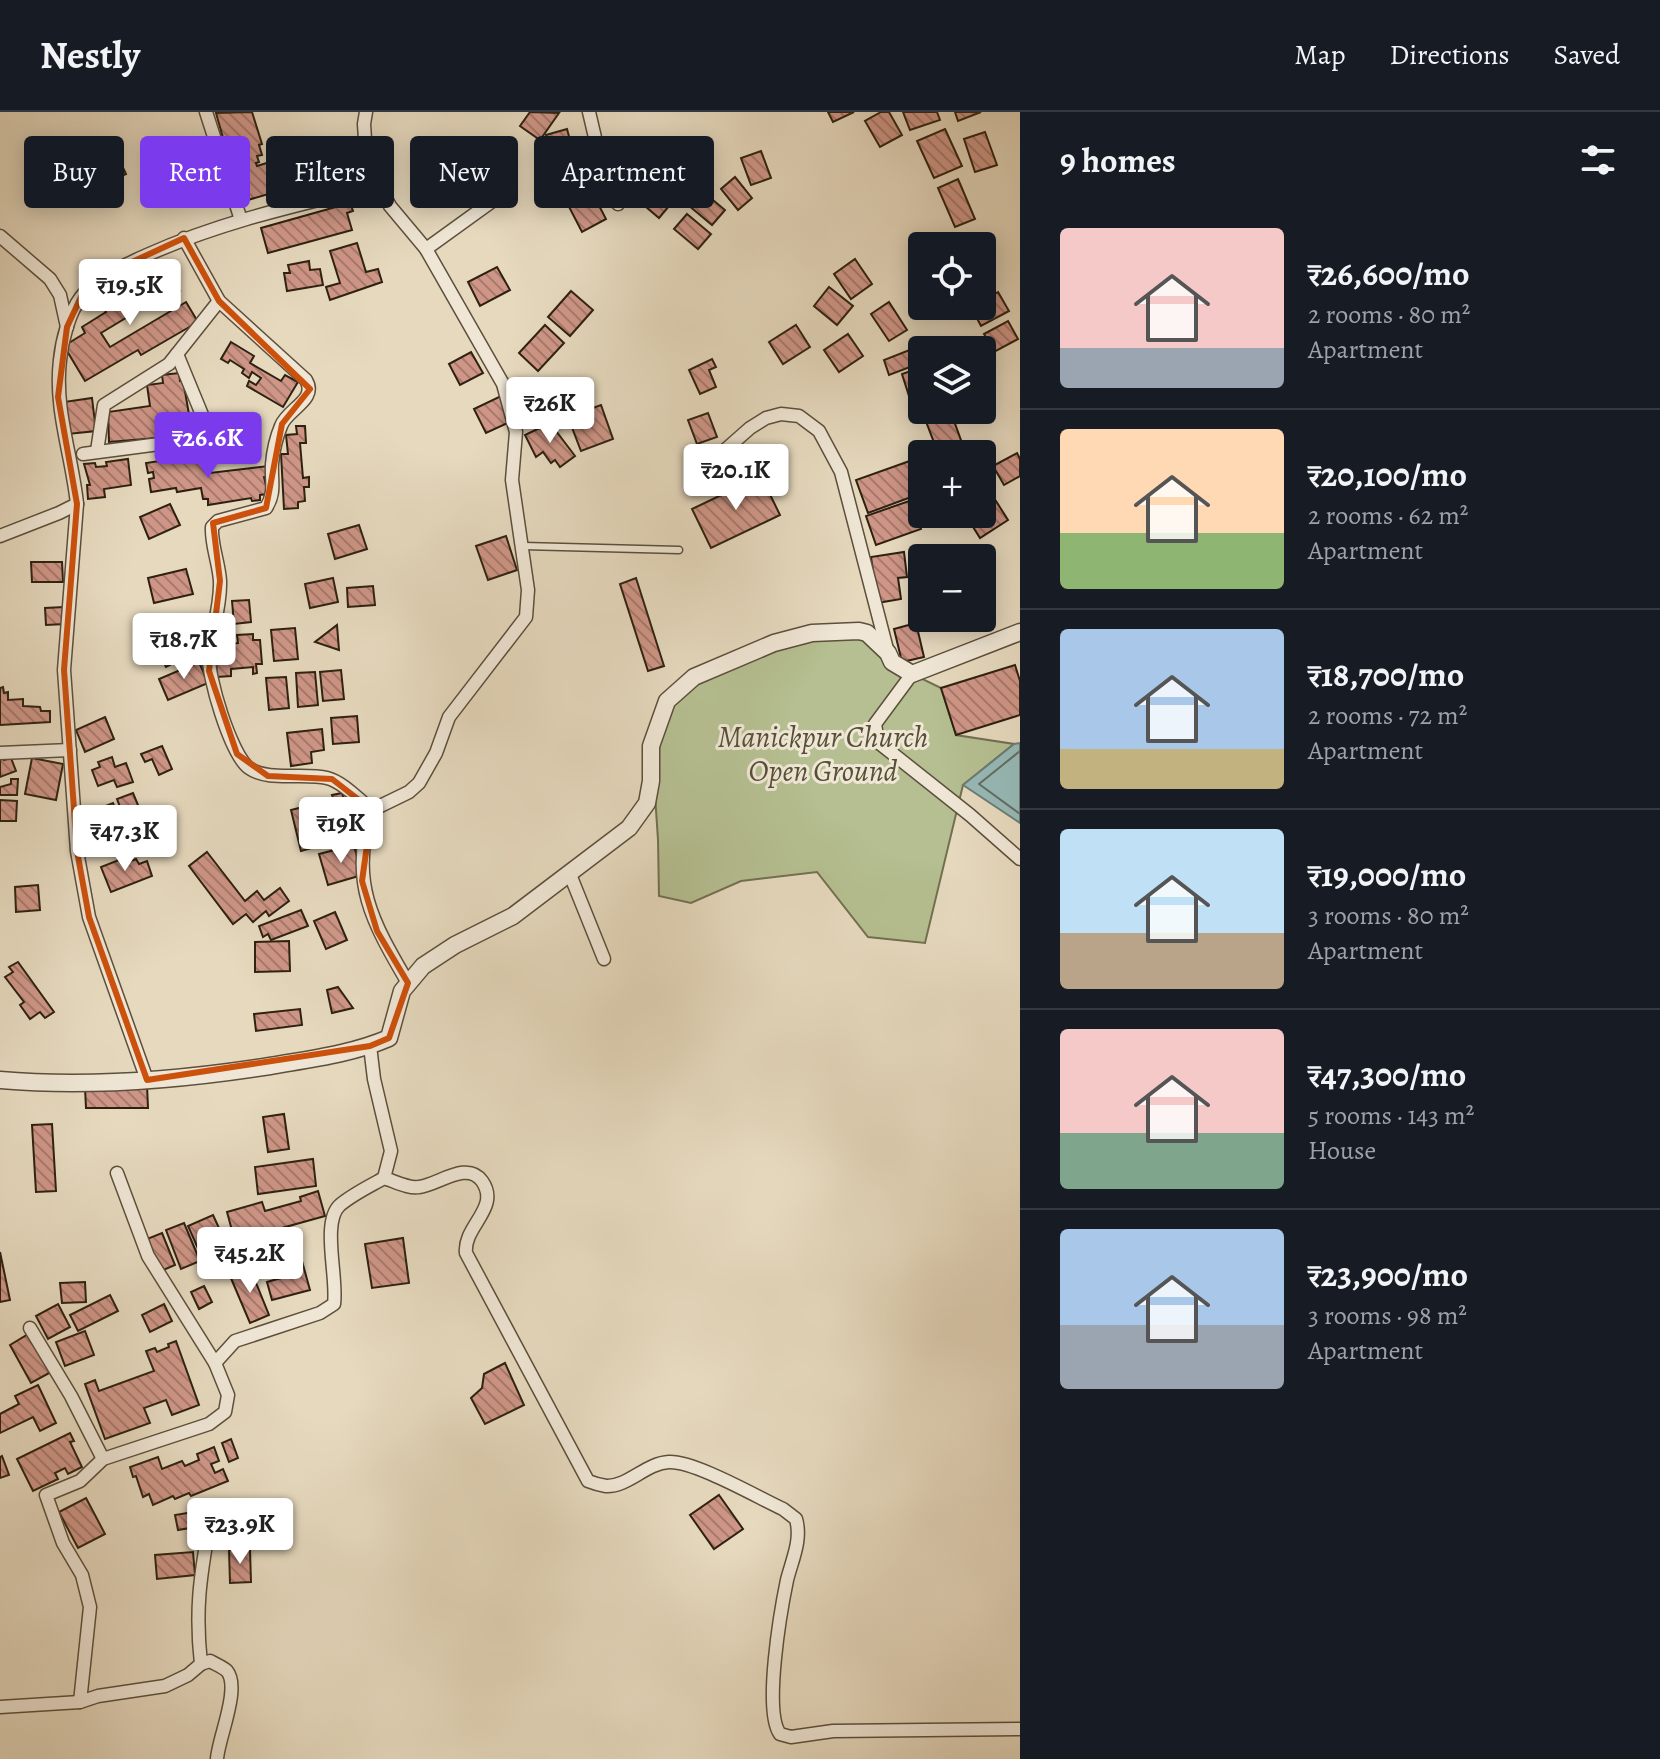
<!DOCTYPE html>
<meta charset="utf-8">
<style>
body{margin:0;font-family:Alegreya,serif;background:#242831;color:#f1f3f6;height:100vh;display:flex;flex-direction:column;font-size:30px;white-space:nowrap}
*{box-sizing:border-box;margin:0}
p{font-size:26px;color:#9ea1a6}
.icon{flex:none;width:44px;height:44px;fill:none;stroke:currentColor;stroke-width:2;stroke-linecap:round;stroke-linejoin:round}
.map{position:relative;flex:1;overflow:hidden}
.sheet{display:flex;flex-direction:column;background:#171b24;width:640px}
.sheet>*{flex:none}
.hud{position:absolute;left:24px;top:24px;width:760px;height:72px;display:flex;gap:16px}
.controls{position:absolute;left:908px;top:120px;display:grid;gap:16px}
.controls a{display:grid;place-items:center;width:88px;height:88px;border-radius:8px;background:#171b24;box-shadow:0 4px 20px #0003;font-size:40px}
.price{position:absolute;translate:-50% -68px;padding:0 18px;border-radius:8px;background:#fff;color:#222;font-size:26px;line-height:52px;filter:drop-shadow(0 2px 4px #0008)}
.price::after{content:'';position:absolute;left:50%;top:48px;width:24px;height:18px;margin-left:-12px;background:inherit;clip-path:polygon(0 0,100% 0,50% 100%)}
.price.selected{background:#7c3aed;color:#fff}
ul{padding:0;list-style:none}
li{display:flex;align-items:center;gap:24px;height:200px;padding:0 40px}
li+li{border-top:2px solid #363941}
li span{display:grid;place-items:center;flex:none;width:224px;height:160px;border-radius:8px;color:#555}
li>.icon{margin-inline-start:auto}
span .icon{width:96px;height:96px;fill:#fffc;stroke-width:1}
li b{font-size:34px}
h2{display:flex;justify-content:space-between;align-items:center;height:96px;padding:0 40px;font-size:34px}
.chip{padding:0 28px;border-radius:8px;background:#171b24;box-shadow:0 4px 20px #0003;font-size:28px;line-height:72px}
.chip.selected{background:#7c3aed;color:#fff}
header{display:flex;align-items:center;gap:48px;box-sizing:border-box;height:112px;padding:0 40px;background:#171b24;border-bottom:2px solid #363941}
header strong{font-size:38px}
nav{display:flex;gap:44px;margin-inline-start:auto;font-size:28px}
main{display:flex;flex:1;min-height:0}
.map>svg:first-child{display:block}
</style>
<header>
<strong>Nestly</strong>
<nav><a>Map</a><a>Directions</a><a>Saved</a></nav>
</header>
<main>
<div class="map">
<svg width="1020" height="1647" viewBox="0 0 1020 1647">
<defs>
<pattern id="building-back-hatch" width="6" height="6" patternUnits="userSpaceOnUse" patternTransform="scale(2)"><rect width="6" height="6" fill="#cf9687"/><path d="M-1 5l2 2M0 0l6 6M5-1l2 2" fill="none" stroke="#a87a6d"/></pattern>
</defs>
<rect width="100%" height="100%" fill="#e6d9be"/>
<filter id="stains"><feTurbulence type="fractalNoise" baseFrequency=".0025" numOctaves="4"/><feColorMatrix values="0 0 0 0 .2 0 0 0 0 .09 0 0 0 0 .02 0 0 0 .5 -.17"/></filter>
<radialGradient id="worn" r=".72"><stop offset=".6" stop-color="#630" stop-opacity="0"/><stop offset="1" stop-color="#630" stop-opacity=".3"/></radialGradient>
<polygon fill="#b5bf91" stroke="#727051" stroke-width="2" points="866,522 912,562 941,576 956,623 1014,632 963,673 925,831 868,825 817,760 741,769 691,791 659,784 658,728 654,668 664,587 698,568 814,523"/>
<polygon fill="#97b9b7" stroke="#6d7c75" stroke-width="2" points="1020,631 1020,711 963,673 1014,632"/>
<g fill="none" stroke-linecap="round" stroke-linejoin="round">
<polyline stroke="#626d64" stroke-width="2" points="1020,639 979,672 1020,702"/>
</g>
<g fill="url(#building-back-hatch)" stroke="#2e2111" stroke-width="2" fill-rule="evenodd">
<path d="M252 0 262 32 259 33 262 43 257 44 259 50 256 51 257 54 283 46 282 43 334 27 338 41 328 43 330 49 340 46 344 60 241 90 216 1ZM302 49 304 58 279 66 277 58Z"/>
<polygon points="530,0 559,1 540,28 520,14"/>
<polygon points="828,0 854,0 833,10"/>
<polygon points="881,0 889,0 902,23 880,35 865,9"/>
<polygon points="903,0 937,0 940,8 910,18"/>
<polygon points="955,0 981,0 958,9"/>
<polygon points="567,17 578,58 557,63 546,23"/>
<polygon points="945,17 962,54 934,66 917,29"/>
<polygon points="985,20 997,53 975,60 964,27"/>
<polygon points="92,25 109,26 126,62 99,75 78,32"/>
<polygon points="636,29 641,59 627,61 622,31"/>
<polygon points="761,39 771,66 751,73 741,46"/>
<polygon points="660,44 685,64 670,82 646,62"/>
<polygon points="735,65 752,86 738,98 721,77"/>
<polygon points="958,67 975,107 955,115 938,76"/>
<polygon points="643,72 669,94 659,106 633,84"/>
<polygon points="590,76 606,107 582,120 566,89"/>
<polygon points="701,78 725,98 712,113 688,93"/>
<polygon points="350,91 353,99 347,101 352,118 268,141 261,116"/>
<polygon points="687,102 711,122 698,137 674,117"/>
<polygon points="357,131 366,160 378,157 382,170 330,188 326,175 340,171 330,139"/>
<polygon points="855,147 872,172 851,187 834,162"/>
<polygon points="309,149 310,158 320,157 323,173 287,179 284,161 290,161 288,153"/>
<polygon points="497,155 510,178 480,194 468,170"/>
<polygon points="166,156 180,179 157,193 154,189 101,221 110,235 186,190 198,210 141,243 138,238 85,269 64,234 85,221 82,215 106,200 102,194"/>
<polygon points="829,175 853,194 837,213 814,194"/>
<polygon points="571,179 593,198 570,224 548,205"/>
<polygon points="998,180 1009,199 981,214 971,195 982,194 982,189"/>
<polygon points="889,190 907,218 889,229 871,202"/>
<polygon points="1008,209 1018,227 994,240 984,222"/>
<polygon points="545,213 564,231 538,259 519,241"/>
<polygon points="796,213 810,235 783,252 769,230"/>
<polygon points="848,222 863,244 839,260 824,238"/>
<polygon points="231,230 254,244 250,251 281,269 285,263 298,270 283,295 247,274 249,269 256,273 261,266 252,260 249,266 242,261 244,257 230,248 228,251 221,247"/>
<polygon points="912,237 918,252 889,263 884,248"/>
<polygon points="471,240 483,261 460,273 449,252"/>
<polygon points="712,247 716,255 709,258 716,275 700,282 689,258"/>
<polygon points="922,255 922,280 909,284 902,262"/>
<polygon points="179,261 180,269 183,268 190,308 186,308 187,314 180,315 181,324 109,330 108,300 150,294 147,273 163,271 162,263"/>
<polygon points="542,272 550,293 523,303 515,282"/>
<polygon points="501,284 512,309 486,321 474,297"/>
<polygon points="92,286 96,319 68,322 64,290"/>
<polygon points="922,290 922,298 950,298 962,331 938,341 919,291"/>
<polygon points="601,293 613,327 581,339 568,305"/>
<polygon points="953,298 978,298 980,303 958,311"/>
<polygon points="708,301 717,325 697,332 688,308"/>
<polygon points="550,311 575,344 560,355 555,348 551,351 543,340 536,345 525,323"/>
<polygon points="296,314 305,314 306,331 300,331 303,366 309,365 309,375 304,375 305,389 298,390 298,396 284,397 281,342 288,342 286,323 297,322"/>
<polygon points="1017,341 1020,347 1020,364 1004,373 993,354"/>
<polygon points="207,342 209,354 203,355 204,358 209,357 210,361 268,354 269,364 264,365 268,382 260,383 260,388 252,389 251,386 208,393 208,387 203,387 201,376 177,380 176,376 151,380 149,367 154,366 153,360 148,361 146,351"/>
<polygon points="921,345 922,381 868,401 856,368"/>
<polygon points="128,347 131,373 104,377 105,385 88,387 87,373 90,373 84,352 95,351 96,355 107,354 106,350"/>
<polygon points="761,364 780,403 711,436 692,397"/>
<polygon points="982,367 1008,408 980,426 965,402 982,402"/>
<polygon points="912,388 921,417 876,433 866,404"/>
<polygon points="170,392 180,413 149,427 140,405"/>
<polygon points="359,413 367,437 335,447 328,422"/>
<polygon points="506,424 517,458 488,468 476,434"/>
<polygon points="904,440 907,465 898,466 901,487 877,491 871,445"/>
<polygon points="31,450 62,450 63,470 32,470"/>
<polygon points="186,457 193,482 154,491 148,466"/>
<polygon points="333,466 338,490 310,496 305,472"/>
<polygon points="636,466 664,554 648,559 620,472"/>
<polygon points="922,471 922,504 920,504 913,473"/>
<polygon points="373,474 375,493 348,495 347,476"/>
<polygon points="249,488 251,510 234,512 232,489"/>
<polygon points="64,495 65,512 46,513 45,496"/>
<polygon points="916,511 924,545 902,550 894,517"/>
<polygon points="337,513 339,538 315,530"/>
<polygon points="295,516 298,547 274,549 271,518"/>
<polygon points="190,520 199,538 166,555 157,537"/>
<polygon points="253,522 253,528 260,528 262,552 256,552 257,561 253,562 253,555 231,557 231,564 217,565 215,536 222,536 222,532 238,531 237,523"/>
<polygon points="199,550 208,571 168,588 159,567"/>
<polygon points="1015,553 1020,569 1020,603 956,623 941,576"/>
<polygon points="341,558 344,587 323,589 320,560"/>
<polygon points="315,560 318,593 298,595 296,561"/>
<polygon points="286,565 289,596 269,598 266,566"/>
<polygon points="3,575 4,581 8,580 8,588 23,587 23,594 40,595 41,599 50,599 50,610 0,613 0,576"/>
<polygon points="357,604 359,630 333,632 331,606"/>
<polygon points="105,605 114,627 85,640 76,618"/>
<polygon points="322,617 324,638 311,640 312,651 291,654 287,621"/>
<polygon points="162,634 172,657 159,663 152,647 145,650 141,642"/>
<polygon points="2,643 4,648 11,646 16,659 0,665 0,644"/>
<polygon points="112,645 115,655 126,651 133,670 117,675 114,668 98,674 92,658 100,655 98,650"/>
<polygon points="32,646 63,652 56,688 25,682"/>
<polygon points="11,667 18,667 17,683 0,683 0,675 11,672"/>
<polygon points="133,681 144,708 149,706 156,724 135,733 117,687"/>
<polygon points="342,681 350,711 329,717 322,692 334,688 332,683"/>
<polygon points="0,688 17,689 16,709 0,709"/>
<polygon points="113,691 131,738 117,744 98,697"/>
<polygon points="315,692 325,732 301,739 291,698"/>
<polygon points="354,733 362,763 328,773 319,742"/>
<polygon points="207,740 245,789 257,779 264,788 280,776 289,789 269,804 266,799 253,810 246,802 233,812 189,754"/>
<polygon points="129,744 131,749 136,747 139,752 147,749 152,764 111,780 101,755"/>
<polygon points="38,773 40,798 16,800 15,775"/>
<polygon points="301,798 308,814 271,828 268,822 263,825 259,814"/>
<polygon points="335,800 347,828 326,837 314,809"/>
<polygon points="289,829 290,859 255,860 255,830"/>
<polygon points="18,850 54,900 45,906 40,900 30,907 20,893 24,890 5,865 13,860 9,855"/>
<polygon points="338,875 353,896 332,901 327,878"/>
<polygon points="300,897 302,913 256,919 254,902"/>
<polygon points="147,973 148,996 86,996 85,976"/>
<polygon points="284,1002 289,1037 268,1040 263,1005"/>
<polygon points="52,1012 56,1079 36,1080 32,1013"/>
<polygon points="313,1047 316,1074 258,1082 255,1055"/>
<polygon points="318,1079 325,1104 271,1119 273,1126 267,1128 268,1131 295,1124 310,1178 272,1188 267,1170 288,1164 286,1156 265,1162 256,1131 237,1137 227,1100 262,1090 265,1099 301,1089 300,1085"/>
<polygon points="213,1103 229,1138 204,1150 188,1114"/>
<polygon points="184,1111 200,1149 181,1157 166,1118"/>
<polygon points="162,1121 175,1153 161,1159 147,1127"/>
<polygon points="403,1126 409,1171 372,1176 365,1132"/>
<polygon points="0,1140 10,1188 0,1190"/>
<polygon points="250,1156 269,1203 250,1211 230,1164"/>
<polygon points="85,1170 86,1190 62,1191 60,1171"/>
<polygon points="204,1174 212,1190 199,1197 191,1180"/>
<polygon points="110,1183 118,1199 78,1219 70,1203"/>
<polygon points="58,1192 70,1215 48,1227 36,1204"/>
<polygon points="164,1192 172,1209 150,1220 142,1203"/>
<polygon points="85,1219 94,1243 65,1254 56,1230"/>
<polygon points="30,1221 51,1260 31,1271 10,1233"/>
<polygon points="176,1229 199,1293 172,1303 166,1288 144,1296 150,1311 105,1327 85,1272 95,1268 99,1279 154,1259 146,1239 155,1236 157,1240 169,1235 168,1232"/>
<polygon points="505,1251 524,1293 485,1312 471,1286 482,1276 484,1262"/>
<polygon points="38,1273 56,1311 40,1319 33,1305 0,1321 0,1302 19,1292 15,1284"/>
<polygon points="70,1321 74,1329 70,1330 82,1355 68,1362 65,1356 55,1361 58,1367 33,1379 17,1347"/>
<polygon points="231,1327 238,1346 229,1350 222,1331"/>
<polygon points="214,1335 219,1349 211,1352 215,1361 223,1357 228,1369 191,1384 189,1381 175,1387 173,1384 153,1393 149,1382 143,1385 136,1364 133,1365 130,1355 158,1345 162,1357 182,1349 185,1354 199,1348 197,1342"/>
<polygon points="2,1344 9,1363 0,1366 0,1345"/>
<polygon points="719,1383 743,1417 714,1437 690,1403"/>
<polygon points="86,1386 105,1422 78,1436 59,1400"/>
<polygon points="206,1398 208,1409 199,1411 201,1423 191,1425 190,1416 178,1418 175,1403"/>
<polygon points="229,1438 250,1438 251,1470 230,1471"/>
<polygon points="193,1440 195,1463 157,1467 155,1443"/>
</g>
<g fill="none" stroke-linecap="round" stroke-linejoin="round">
<g stroke="#5c4f3c" stroke-width="9">
<polyline id="service" points="523,434 679,438"/>
</g>
<g stroke="#5c4f3c" stroke-width="15">
<g id="minor">
<polyline points="206,0 241,108"/>
<path d="M366 0 364 12 366 43 379 73 390 94 426 137 503 272 516 320 512 368 528 478 526 505 449 605 436 641 419 671 409 680 372 698C348 769 373 811 408 871"/>
<polyline points="589,0 597,34 618,92"/>
<polyline points="0,124 50,167 60,183 67,215"/>
<path d="M184 126 219 189 306 268C318 288 287 297 281 314 276 326 273 340 272 352 271 369 276 380 266 396L218 409 212 415C211 433 219 451 220 469 221 494 212 518 209 542 207 564 231 643 249 656 268 670 304 660 327 666 343 670 359 688 372 698"/>
<polyline points="426,137 509,77"/>
<polyline points="97,339 104,293 169,252 219,189"/>
<polyline points="83,342 190,328 202,322 205,310 177,242"/>
<polyline points="707,354 750,316 766,306 781,302 799,304 819,319 841,360 888,541"/>
<polyline points="77,392 64,558 77,739 89,805 147,968"/>
<path d="M0 424 59 401 77 392C72 343 54 297 60 248 62 228 69 201 81 185 97 164 124 154 147 143 223 109 298 93 379 73"/>
<polyline points="912,562 875,612 878,630 970,703 1020,747"/>
<polyline points="0,641 70,638"/>
<polyline points="569,760 604,847"/>
<polyline points="117,1061 148,1144 215,1251"/>
<path d="M384 1066C394 1069 409 1077 419 1075 438 1073 467 1048 482 1069 501 1096 463 1114 466 1141L588 1369C593 1371 600 1373 606 1374 628 1375 646 1351 669 1350 695 1349 757 1385 783 1397L796 1407C802 1428 792 1448 787 1468 781 1497 763 1599 780 1622L791 1625 833 1619 1020 1617"/>
<polyline points="30,1216 71,1284 103,1347"/>
<path d="M201 1552C195 1499 200 1466 209 1415"/>
<path d="M80 1590 90 1495 82 1463 63 1431 46 1383 80 1369 103 1347 209 1312 225 1300 228 1283 215 1251 235 1229 320 1201 334 1192C338 1166 321 1110 340 1093 353 1082 370 1074 384 1066L391 1039 374 967 370 934"/>
<path d="M0 1595 80 1590 98 1584 165 1574 188 1563 201 1552 210 1549C215 1552 223 1555 227 1559 241 1576 218 1627 217 1647"/>
</g>
</g>
<g stroke="#5c4f3c" stroke-width="19">
<path id="tertiary" d="M0 968C90 976 181 968 270 954 310 947 352 942 389 926L402 879 423 854 455 833 513 804 629 716 647 691 651 669V634L667 589 694 565 774 531 812 521 859 519 867 521 888 541 892 550 912 562 1020 520"/>
</g>
<use href="#service" stroke="#efe6d5" stroke-width="6"/>
<use href="#minor" stroke="#efe6d5" stroke-width="12"/>
<use href="#tertiary" stroke="#efe6d5" stroke-width="16"/>
</g>
<path fill="none" stroke="#cc510d" stroke-width="6" stroke-linejoin="round" d="M184 126 219 189 310 277 282 312 266 396 213 411 220 469 209 559 237 642 268 664 332 667 372 698 362 769 377 819 408 871 389 926 370 934 147 968 89 805 77 739 64 558 77 392 58 285 67 215 81 185 108 161Z"/>
<g text-anchor="middle" dominant-baseline="central" stroke-width="6" stroke-linejoin="round" paint-order="stroke">
<g font-size="30" font-style="italic" fill="#565037" stroke="#efe6d5">
<text x="823" y="625">Manickpur Church<tspan x="823" dy="34">Open Ground</tspan></text>
</g>
</g>
<rect width="100%" height="100%" filter="url(#stains)"/>
<rect width="100%" height="100%" fill="url(#worn)"/>
</svg>
<div class="controls">
<a><svg class="icon" aria-label="locate" viewBox="0 0 24 24"><circle cx="12" cy="12" r="6"/><path d="M12 2v4M12 18v4M2 12h4M18 12h4"/></svg></a>
<a><svg class="icon" aria-label="layers" viewBox="0 0 24 24"><path d="M12 4l9 5-9 5-9-5zM3 14l9 5 9-5"/></svg></a>
<a>+</a>
<a>−</a>
</div>
<b class="price" style="left:130px;top:215px">₹19.5K</b>
<b class="price" style="left:550px;top:333px">₹26K</b>
<b class="price selected" style="left:208px;top:368px">₹26.6K</b>
<b class="price" style="left:736px;top:400px">₹20.1K</b>
<b class="price" style="left:184px;top:569px">₹18.7K</b>
<b class="price" style="left:341px;top:753px">₹19K</b>
<b class="price" style="left:125px;top:761px">₹47.3K</b>
<b class="price" style="left:250px;top:1183px">₹45.2K</b>
<b class="price" style="left:240px;top:1454px">₹23.9K</b>
<div class="hud">
<a class="chip">Buy</a>
<a class="chip selected">Rent</a>
<a class="chip">Filters</a>
<a class="chip">New</a>
<a class="chip">Apartment</a>
</div>
</div>
<section class="sheet">
<h2>9 homes<svg class="icon" aria-label="filters" viewBox="0 0 24 24"><path d="M4 7h16M4 17h16"/><circle cx="9" cy="7" r="2"/><circle cx="15" cy="17" r="2"/></svg></h2>
<ul>
<li><span style="background:linear-gradient(#f6c9c9 75%,#9aa5b1 0)"><svg class="icon" aria-label="home" viewBox="0 0 24 24"><path d="M3 11l9-7 9 7M6 9v11h12V9"/></svg></span><div><b>₹26,600/mo</b><p>2 rooms · 80 m²</p><p>Apartment</p></div></li>
<li><span style="background:linear-gradient(#ffd9b3 65%,#8fb573 0)"><svg class="icon" aria-label="home" viewBox="0 0 24 24"><path d="M3 11l9-7 9 7M6 9v11h12V9"/></svg></span><div><b>₹20,100/mo</b><p>2 rooms · 62 m²</p><p>Apartment</p></div></li>
<li><span style="background:linear-gradient(#a9c7e8 75%,#c2b280 0)"><svg class="icon" aria-label="home" viewBox="0 0 24 24"><path d="M3 11l9-7 9 7M6 9v11h12V9"/></svg></span><div><b>₹18,700/mo</b><p>2 rooms · 72 m²</p><p>Apartment</p></div></li>
<li><span style="background:linear-gradient(#bfe0f5 65%,#b9a48a 0)"><svg class="icon" aria-label="home" viewBox="0 0 24 24"><path d="M3 11l9-7 9 7M6 9v11h12V9"/></svg></span><div><b>₹19,000/mo</b><p>3 rooms · 80 m²</p><p>Apartment</p></div></li>
<li><span style="background:linear-gradient(#f6c9c9 65%,#7fa58c 0)"><svg class="icon" aria-label="home" viewBox="0 0 24 24"><path d="M3 11l9-7 9 7M6 9v11h12V9"/></svg></span><div><b>₹47,300/mo</b><p>5 rooms · 143 m²</p><p>House</p></div></li>
<li><span style="background:linear-gradient(#a9c7e8 60%,#9aa5b1 0)"><svg class="icon" aria-label="home" viewBox="0 0 24 24"><path d="M3 11l9-7 9 7M6 9v11h12V9"/></svg></span><div><b>₹23,900/mo</b><p>3 rooms · 98 m²</p><p>Apartment</p></div></li>
</ul>
</section>
</main>
